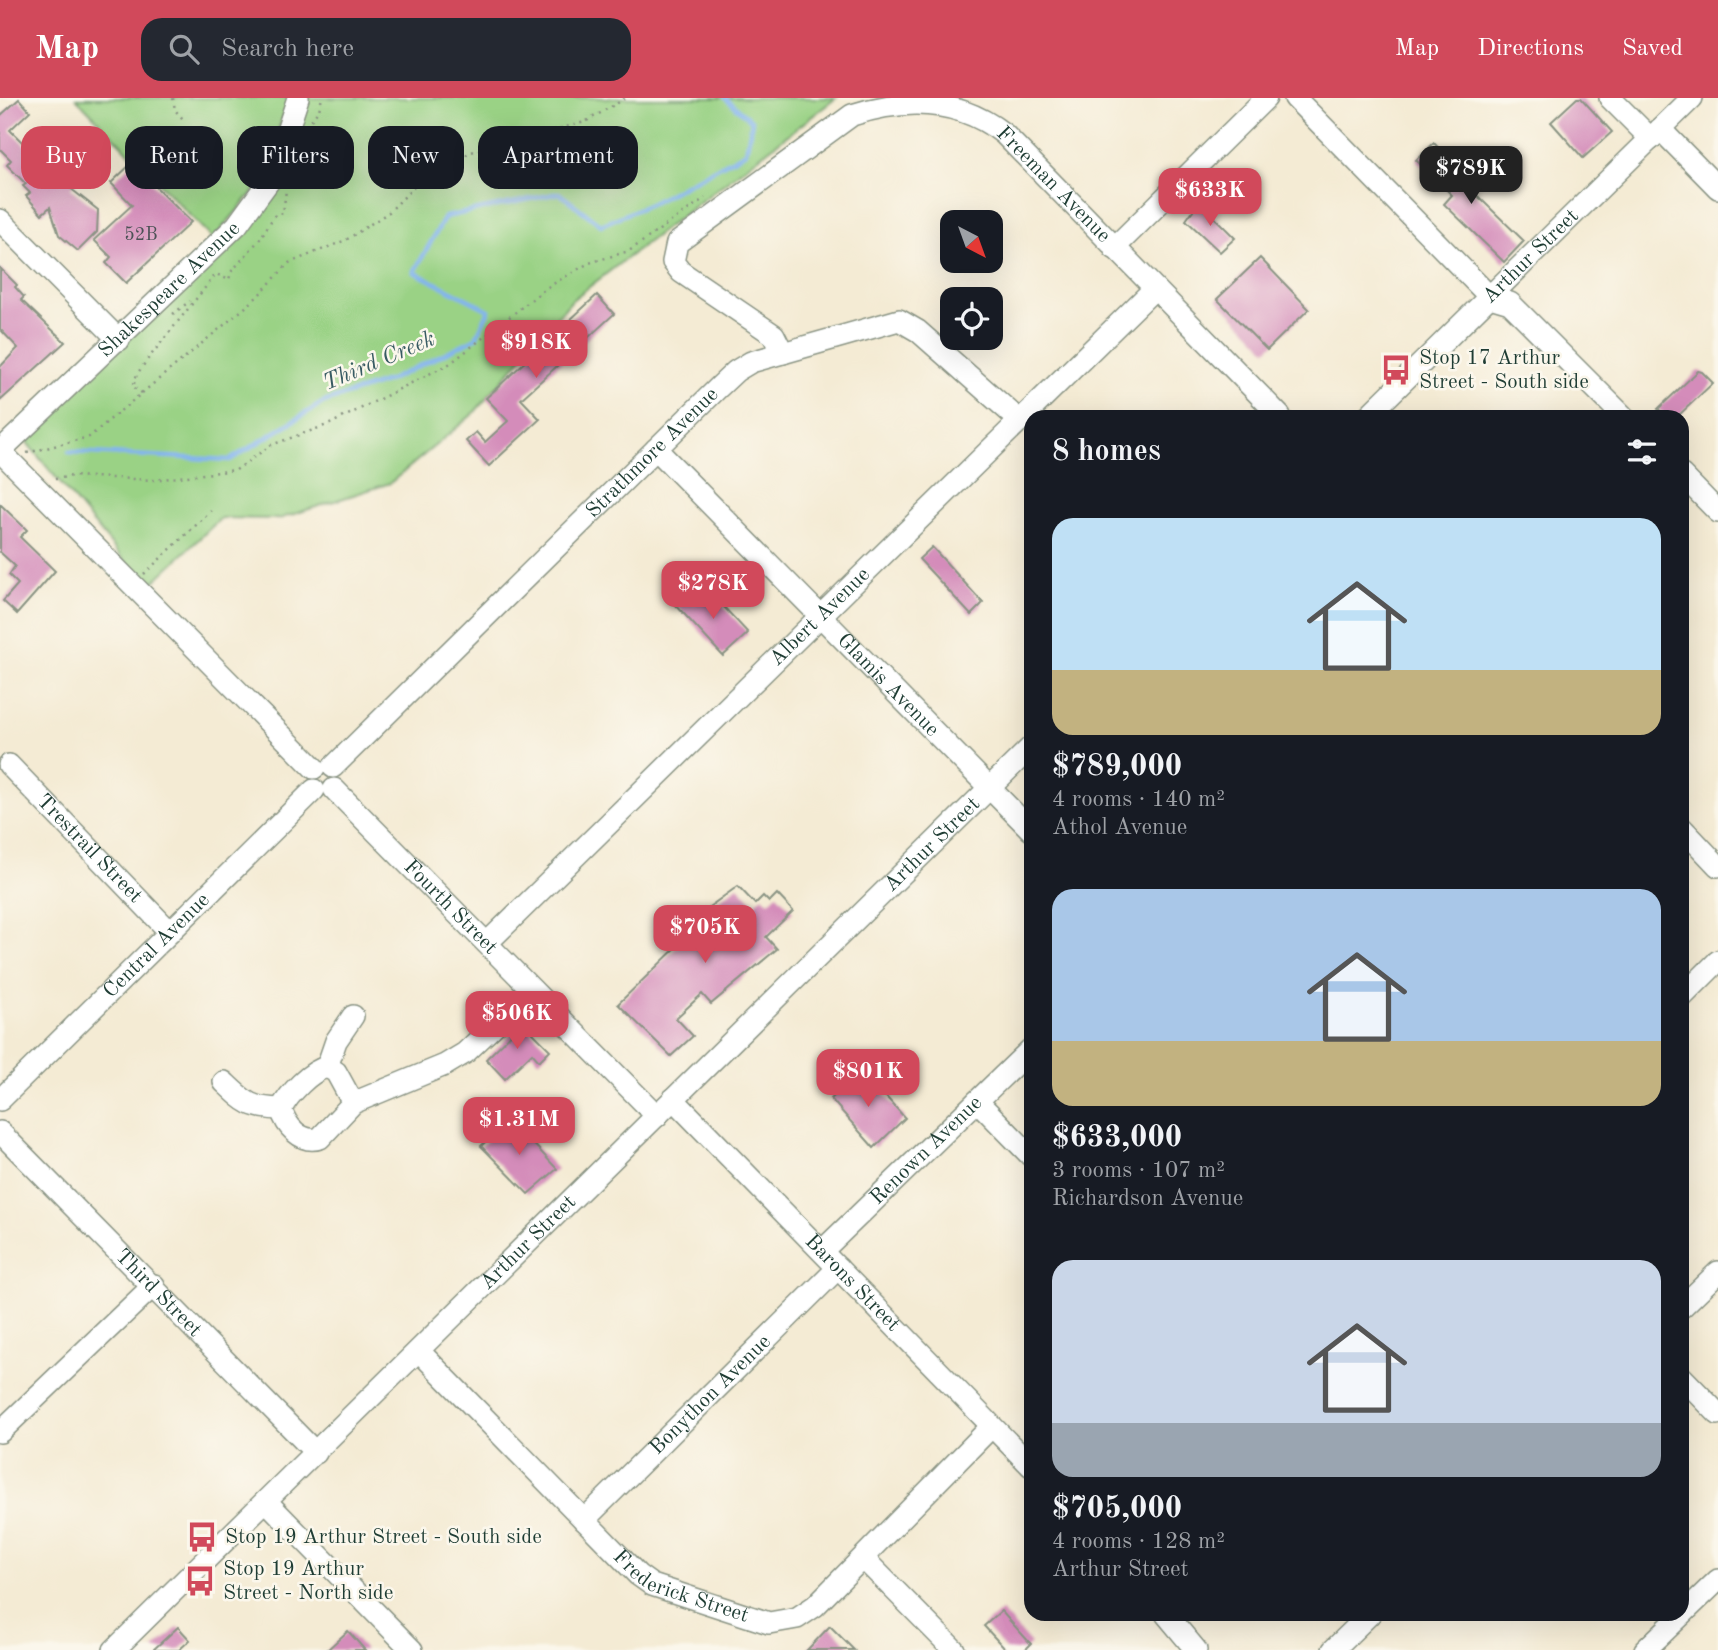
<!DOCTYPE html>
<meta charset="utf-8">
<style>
body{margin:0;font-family:"Old Standard TT",serif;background:#242831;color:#f1f3f6;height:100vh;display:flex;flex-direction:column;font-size:26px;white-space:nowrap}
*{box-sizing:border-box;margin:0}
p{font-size:23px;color:#9ea1a6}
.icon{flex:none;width:38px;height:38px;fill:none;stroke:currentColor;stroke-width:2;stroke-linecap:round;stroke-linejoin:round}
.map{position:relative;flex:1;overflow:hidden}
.drawer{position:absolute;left:1024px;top:312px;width:665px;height:1211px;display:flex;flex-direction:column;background:#171b24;border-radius:21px;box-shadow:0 7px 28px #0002}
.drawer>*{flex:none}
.guide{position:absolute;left:21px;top:28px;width:665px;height:63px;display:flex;gap:14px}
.needle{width:46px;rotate:139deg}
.controls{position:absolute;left:940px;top:112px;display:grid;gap:14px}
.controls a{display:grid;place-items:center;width:63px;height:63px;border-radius:14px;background:#171b24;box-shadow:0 7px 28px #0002;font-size:35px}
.price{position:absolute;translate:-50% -60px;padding:0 16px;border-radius:14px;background:#d1495b;color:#fff;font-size:23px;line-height:46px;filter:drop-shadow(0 2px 4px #0008)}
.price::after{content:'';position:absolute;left:50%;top:42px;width:21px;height:16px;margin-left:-10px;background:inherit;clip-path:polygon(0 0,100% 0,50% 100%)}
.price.selected{background:#222;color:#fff}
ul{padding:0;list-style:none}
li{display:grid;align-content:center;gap:14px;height:371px;padding:0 28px}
li span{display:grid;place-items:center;height:217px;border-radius:21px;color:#555}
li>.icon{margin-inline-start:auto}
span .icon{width:126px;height:126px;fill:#fffc;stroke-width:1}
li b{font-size:30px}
h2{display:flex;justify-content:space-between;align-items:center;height:84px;padding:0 28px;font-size:30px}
.tag{padding:0 24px;border-radius:21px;background:#171b24;box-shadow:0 7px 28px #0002;font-size:24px;line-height:63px}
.tag.selected{background:#d1495b;color:#fff}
header{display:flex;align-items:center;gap:42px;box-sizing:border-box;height:98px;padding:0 35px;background:#d1495b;color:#fff}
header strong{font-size:33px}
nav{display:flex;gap:38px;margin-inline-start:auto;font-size:24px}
.search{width:490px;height:63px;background:#242831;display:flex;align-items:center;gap:18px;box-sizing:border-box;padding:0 24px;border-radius:21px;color:#9ea1a6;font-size:26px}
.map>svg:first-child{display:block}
</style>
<header>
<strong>Map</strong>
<div class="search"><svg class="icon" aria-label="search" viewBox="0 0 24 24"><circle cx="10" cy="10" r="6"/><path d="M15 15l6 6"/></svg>Search here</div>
<nav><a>Map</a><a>Directions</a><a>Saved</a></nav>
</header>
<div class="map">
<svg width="1718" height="1552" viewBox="0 0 1718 1552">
<rect width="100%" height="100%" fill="#fbf7ec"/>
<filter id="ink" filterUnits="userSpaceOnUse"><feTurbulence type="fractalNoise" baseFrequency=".0143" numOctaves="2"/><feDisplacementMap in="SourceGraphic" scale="14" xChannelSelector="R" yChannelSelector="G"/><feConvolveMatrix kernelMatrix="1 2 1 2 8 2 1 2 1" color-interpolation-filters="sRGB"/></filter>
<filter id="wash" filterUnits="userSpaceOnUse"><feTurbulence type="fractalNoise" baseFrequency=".00686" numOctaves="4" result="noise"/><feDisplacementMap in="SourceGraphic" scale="28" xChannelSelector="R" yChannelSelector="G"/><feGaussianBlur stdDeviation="1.57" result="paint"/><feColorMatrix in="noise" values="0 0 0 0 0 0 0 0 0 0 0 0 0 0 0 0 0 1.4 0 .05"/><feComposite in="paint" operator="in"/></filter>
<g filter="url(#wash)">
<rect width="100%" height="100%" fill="#f4ebd4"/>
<g fill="#9ad285" stroke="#5c885c" stroke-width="2">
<polygon points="76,0 289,0 260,86 213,141"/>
<polygon points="297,0 836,0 572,202 473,316 390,385 279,421 221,420 147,490 19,335 259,100"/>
</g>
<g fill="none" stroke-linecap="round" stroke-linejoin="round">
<polyline stroke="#83b4ef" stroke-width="4.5" points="69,354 230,362 324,304 388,283 476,240 489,212 414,174 445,119 559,95 601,127 652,105 746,54 752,23 725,0"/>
</g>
<g id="blocks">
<g fill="#d48cba">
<polygon points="1577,0 1581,0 1612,34 1583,60 1551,24"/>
<polygon points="19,1 30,13 10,32 45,67 79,34 102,58 70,90 98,112 97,134 78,153 59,137 50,109 42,116 26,98 30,95 23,88 26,86 7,67 11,62 0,51 0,18"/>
<polygon points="1434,45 1456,69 1452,73 1524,143 1504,164 1444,106 1452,97 1416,62"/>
<polygon points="132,65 191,124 126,185 106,165 111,159 94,142 132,107 111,85"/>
<polygon points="1199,104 1235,140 1220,154 1186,122"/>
<polygon points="1260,160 1309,211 1267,252 1217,201"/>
<polygon points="0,170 17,187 15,189 24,199 21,202 65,244 0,303 0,269 18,250 0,231"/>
<polygon points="597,197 614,216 521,301 540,321 489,368 466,343 476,334 485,344 508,323 486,300"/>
<polygon points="1698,273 1702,274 1713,285 1678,318 1667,318 1658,311"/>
<polygon points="0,406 27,432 20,439 55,473 17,516 3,503 18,486 9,477 15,468 0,454"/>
<polygon points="932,449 983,505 971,517 919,461"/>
<polygon points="709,493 748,535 723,558 674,505 685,495 695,506"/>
<polygon points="738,788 755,806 763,798 769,804 777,796 793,813 766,839 777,851 711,906 702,896 676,920 693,938 671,958 618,906 713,814 709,809"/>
<polygon points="523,925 550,952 539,963 532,955 505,981 486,961"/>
<polygon points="862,972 905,1020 874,1050 831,1001"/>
<polygon points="510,1021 557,1071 528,1096 481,1048"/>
<polygon points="1001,1513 1031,1546 1025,1552 1006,1552 984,1528"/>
<polygon points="830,1528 854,1552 807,1552"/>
<polygon points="178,1529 190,1542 179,1552 153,1552"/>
<polygon points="348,1533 365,1552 327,1552"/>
</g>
</g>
</g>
<g filter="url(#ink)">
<use href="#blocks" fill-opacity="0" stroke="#8a9484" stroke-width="2"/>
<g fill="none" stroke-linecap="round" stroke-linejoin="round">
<g stroke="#8a9484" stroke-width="24">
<g id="minor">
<polyline points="1295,0 1490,199 1510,205 1623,318"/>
<polyline points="1610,0 1651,41"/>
<polyline points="1660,31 1718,90"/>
<polyline points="0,122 119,242"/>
<polyline points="1114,150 1266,0"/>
<path id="s1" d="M783 255 774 237 681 174 673 164 677 145 852 17C905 0 958 0 1004 36L1280 318"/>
<path id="s2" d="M1368 318 1692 0"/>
<path id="s3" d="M656 351 1031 732"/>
<path id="s4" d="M0 353 237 127 272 79 298 0"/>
<polyline points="0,353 314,670"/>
<polyline points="1682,377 1718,414"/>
<path id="s5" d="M9 667 170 834"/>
<path id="s6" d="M333 669 719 289 736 273 751 264 899 222 918 233 1020 323"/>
<path id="s7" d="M334 691 657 1018"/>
<polyline points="1682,730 1718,768"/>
<path id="s8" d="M487 845 1153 192"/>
<polyline points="1682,899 1718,863"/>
<polyline points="327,969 336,943 353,918"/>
<path d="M224 984C246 1005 250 1010 281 1011"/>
<path id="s9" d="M673 1001 1031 1368"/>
<path id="s10" d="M0 1002 314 692"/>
<polyline points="977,1003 1031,1058"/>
<path d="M353 1005 336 974 327 969C310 973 289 996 281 1011 286 1028 301 1046 320 1040L353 1005 445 967 465 955 532 892"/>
<path id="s11" d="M0 1034 316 1355"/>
<path id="s12" d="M822 1153 1031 951"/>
<polyline points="1682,1209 1718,1174"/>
<path id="s13" d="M419 1253 638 1477 652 1487 769 1525 797 1520 815 1508 991 1329"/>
<polyline points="1682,1279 1718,1316"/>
<polyline points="0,1334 154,1187"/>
<polyline points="267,1404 412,1552"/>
<path id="s14" d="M584 1422 838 1170"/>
<polyline points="863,1460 954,1552"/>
<polyline points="1166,1516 1196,1552"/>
<path id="s15" d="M114 1552 1031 649"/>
<polyline points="1333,1552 1370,1516"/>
<polyline points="1645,1552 1718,1482"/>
</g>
</g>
<g stroke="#8a9484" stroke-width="2.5" stroke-dasharray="2 5" stroke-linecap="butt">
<polyline points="173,0 175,12 183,21"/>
<polyline points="311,22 319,12 322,0"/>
<polyline points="297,67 302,58 304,44"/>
<polyline points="173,216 190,203"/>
<polyline points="142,295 133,289 137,276 148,261 216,176 229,182 231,174 260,141 274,118 283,115 286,92"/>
<polyline points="27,355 89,339 253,203 289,165 346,142 389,114 424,79 471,54 585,24 626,0"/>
<polyline points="55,381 72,378 154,382 236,372 271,347 330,326 451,265 546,190 589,165 629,153 705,100"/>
<polyline points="144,476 211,413"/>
</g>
<use href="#minor" stroke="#fff" stroke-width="21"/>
</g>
</g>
<defs>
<g id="bus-bare" transform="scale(2.415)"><path d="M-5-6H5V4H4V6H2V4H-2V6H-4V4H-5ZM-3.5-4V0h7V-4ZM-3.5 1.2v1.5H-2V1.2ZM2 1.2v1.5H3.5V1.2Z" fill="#d1495b" stroke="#fbf7ec" stroke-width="2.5" paint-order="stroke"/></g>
</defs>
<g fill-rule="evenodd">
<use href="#bus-bare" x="1396" y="272"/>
<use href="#bus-bare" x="202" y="1439"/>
<use href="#bus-bare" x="200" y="1483"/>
</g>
<g text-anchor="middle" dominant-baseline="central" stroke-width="5" stroke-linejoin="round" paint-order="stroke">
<g font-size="18" fill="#4c5156">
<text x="141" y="137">52B</text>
</g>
<g font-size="21" fill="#1f3d34" stroke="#fbf7ec">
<text stroke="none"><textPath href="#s1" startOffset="612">Freeman Avenue</textPath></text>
<text stroke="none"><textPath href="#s2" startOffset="228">Arthur Street</textPath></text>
<text stroke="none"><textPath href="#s4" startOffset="234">Shakespeare Avenue</textPath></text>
<text stroke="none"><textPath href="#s6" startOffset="448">Strathmore Avenue</textPath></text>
<text stroke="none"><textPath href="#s8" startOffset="466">Albert Avenue</textPath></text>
<text stroke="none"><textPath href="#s3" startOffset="331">Glamis Avenue</textPath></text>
<text stroke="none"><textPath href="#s15" startOffset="1148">Arthur Street</textPath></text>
<text stroke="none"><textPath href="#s5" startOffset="116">Trestrail Street</textPath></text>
<text stroke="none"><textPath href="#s7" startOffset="166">Fourth Street</textPath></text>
<text stroke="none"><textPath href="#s10" startOffset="220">Central Avenue</textPath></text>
<text stroke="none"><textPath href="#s12" startOffset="145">Renown Avenue</textPath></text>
<text stroke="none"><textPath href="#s15" startOffset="581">Arthur Street</textPath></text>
<text stroke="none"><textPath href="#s9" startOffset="257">Barons Street</textPath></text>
<text stroke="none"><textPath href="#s11" startOffset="226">Third Street</textPath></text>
<text stroke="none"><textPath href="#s14" startOffset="178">Bonython Avenue</textPath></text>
<text stroke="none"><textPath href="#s13" startOffset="357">Frederick Street</textPath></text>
</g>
<g font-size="21" fill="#1f3d34" stroke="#fbf7ec" text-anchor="start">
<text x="1419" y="260">Stop 17 Arthur<tspan x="1419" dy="24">Street - South side</tspan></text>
<text x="225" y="1439">Stop 19 Arthur Street - South side</text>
<text x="223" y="1471">Stop 19 Arthur<tspan x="223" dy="24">Street - North side</tspan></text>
</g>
<g font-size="23" font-style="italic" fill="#385b63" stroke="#fbf7ec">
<text transform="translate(379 263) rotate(-23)">Third Creek</text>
</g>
</g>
</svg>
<div class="controls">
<a><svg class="needle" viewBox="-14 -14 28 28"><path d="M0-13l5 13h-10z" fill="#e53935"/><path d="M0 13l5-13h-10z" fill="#9ea1a6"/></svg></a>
<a><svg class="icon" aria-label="locate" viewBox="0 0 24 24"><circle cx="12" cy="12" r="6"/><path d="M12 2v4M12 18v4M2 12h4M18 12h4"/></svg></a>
</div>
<b class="price selected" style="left:1471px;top:108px">$789K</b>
<b class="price" style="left:1210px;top:130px">$633K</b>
<b class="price" style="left:536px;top:282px">$918K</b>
<b class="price" style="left:713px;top:523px">$278K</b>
<b class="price" style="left:705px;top:867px">$705K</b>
<b class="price" style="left:517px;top:953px">$506K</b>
<b class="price" style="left:868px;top:1011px">$801K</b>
<b class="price" style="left:519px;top:1059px">$1.31M</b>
<div class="guide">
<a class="tag selected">Buy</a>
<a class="tag">Rent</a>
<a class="tag">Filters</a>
<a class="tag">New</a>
<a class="tag">Apartment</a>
</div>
<section class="drawer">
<h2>8 homes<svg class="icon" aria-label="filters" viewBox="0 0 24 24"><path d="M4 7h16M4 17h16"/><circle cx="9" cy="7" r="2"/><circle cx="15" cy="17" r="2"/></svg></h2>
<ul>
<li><span style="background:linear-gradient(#bfe0f5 70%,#c2b280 0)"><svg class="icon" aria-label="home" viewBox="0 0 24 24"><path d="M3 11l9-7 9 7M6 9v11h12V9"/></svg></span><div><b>$789,000</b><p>4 rooms · 140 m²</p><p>Athol Avenue</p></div></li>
<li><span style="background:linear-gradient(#a9c7e8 70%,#c2b280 0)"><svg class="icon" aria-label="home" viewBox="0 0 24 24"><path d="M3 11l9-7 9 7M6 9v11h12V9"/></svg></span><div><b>$633,000</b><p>3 rooms · 107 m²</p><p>Richardson Avenue</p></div></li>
<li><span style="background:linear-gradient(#c9d6e8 75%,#9aa5b1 0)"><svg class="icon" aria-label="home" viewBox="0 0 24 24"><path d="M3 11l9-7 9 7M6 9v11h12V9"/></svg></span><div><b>$705,000</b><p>4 rooms · 128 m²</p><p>Arthur Street</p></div></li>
</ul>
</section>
</div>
